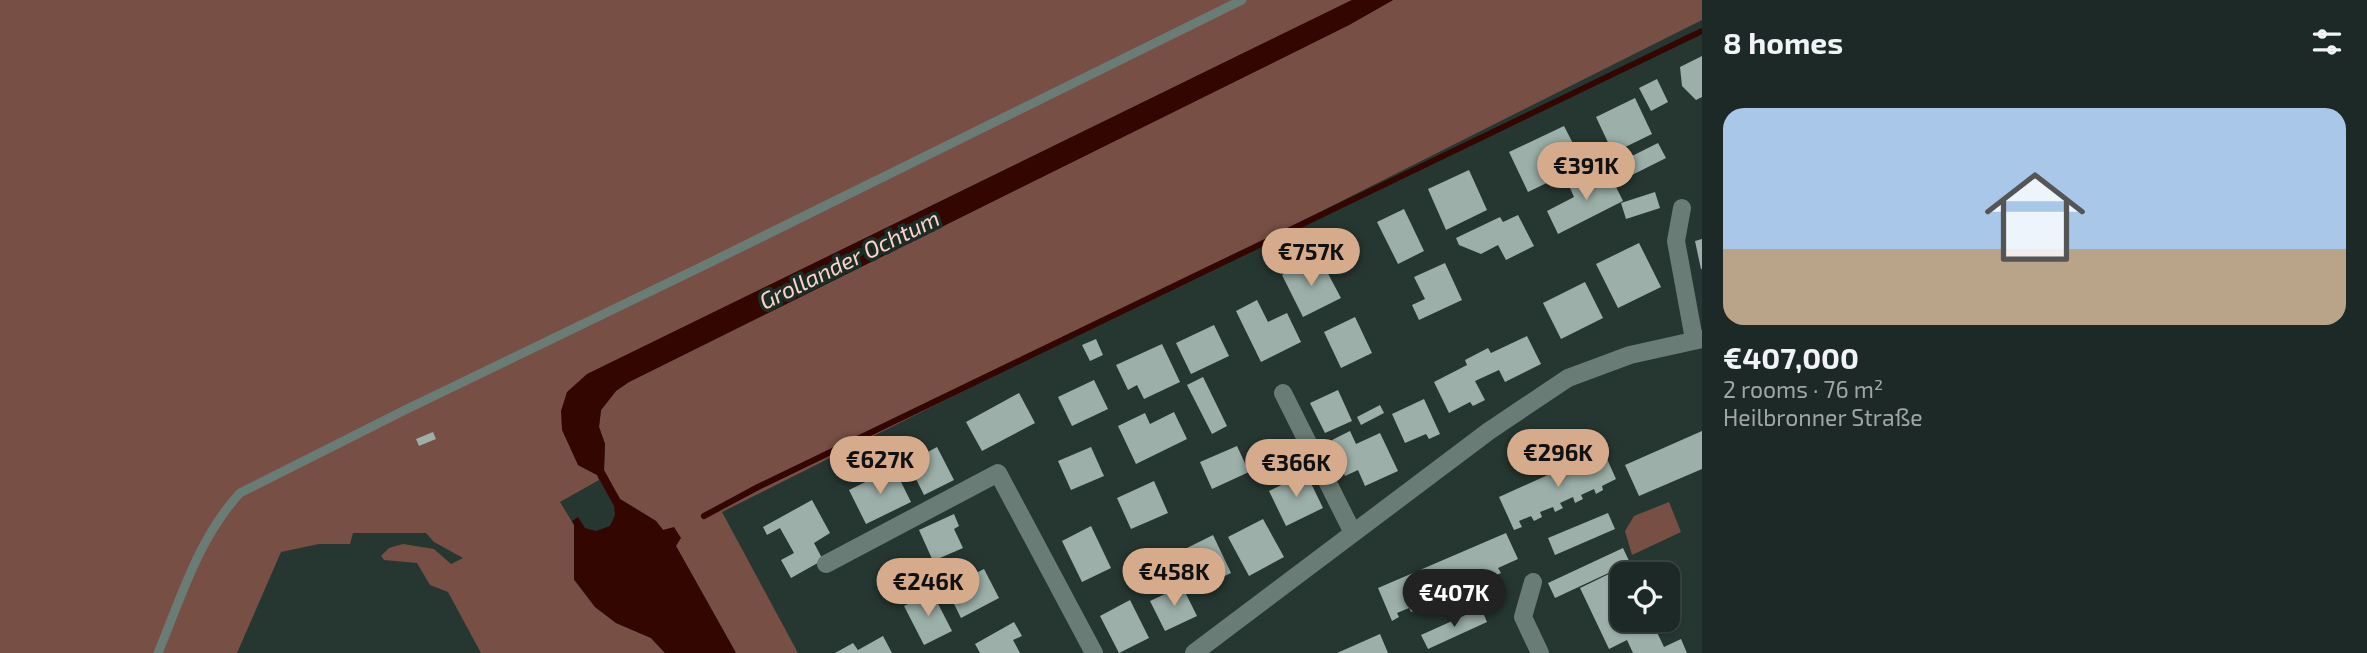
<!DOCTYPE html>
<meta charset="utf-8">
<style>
body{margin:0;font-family:"Exo 2",sans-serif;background:#293532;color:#f1f3f6;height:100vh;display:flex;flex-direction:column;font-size:26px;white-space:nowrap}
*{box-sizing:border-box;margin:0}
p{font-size:23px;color:#a0a6a7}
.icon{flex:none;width:38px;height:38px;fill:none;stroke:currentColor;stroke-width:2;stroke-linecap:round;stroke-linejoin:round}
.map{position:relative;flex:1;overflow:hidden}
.sheet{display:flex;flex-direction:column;background:#1c2926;width:665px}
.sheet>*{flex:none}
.fabs{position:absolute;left:1610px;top:562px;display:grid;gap:14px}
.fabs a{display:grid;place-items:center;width:70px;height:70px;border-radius:14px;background:#1c2926;box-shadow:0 2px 5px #0004,0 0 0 2px #3a4543;font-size:35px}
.price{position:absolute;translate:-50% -60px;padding:0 16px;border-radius:24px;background:#d6ab8b;color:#111;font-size:23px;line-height:46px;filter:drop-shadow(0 2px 4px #0008)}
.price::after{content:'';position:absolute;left:50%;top:42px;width:21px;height:16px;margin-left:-10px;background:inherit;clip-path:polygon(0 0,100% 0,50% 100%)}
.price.on{background:#222;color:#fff}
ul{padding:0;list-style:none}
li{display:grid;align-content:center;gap:14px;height:371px;padding:0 21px}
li+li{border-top:2px solid #3a4543}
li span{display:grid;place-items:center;height:217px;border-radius:21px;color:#555}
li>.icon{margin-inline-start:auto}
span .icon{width:126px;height:126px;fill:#fffc;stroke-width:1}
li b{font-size:30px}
h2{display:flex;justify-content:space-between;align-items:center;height:84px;padding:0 21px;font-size:30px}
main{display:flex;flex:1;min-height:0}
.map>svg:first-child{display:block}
</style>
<main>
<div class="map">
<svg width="1702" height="653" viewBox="0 0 1702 653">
<rect width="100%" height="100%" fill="#263732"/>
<g fill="#774f45">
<polygon points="0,0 1352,0 588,374 578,465 597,475 599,480 560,502 574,525 574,580 595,607 616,623 651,638 665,653 481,653 448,592 430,585 417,563 384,560 381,556 389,548 403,544 434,549 451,564 463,558 434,542 426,533 353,533 350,544 319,544 281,552 237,653 0,653"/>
<polygon points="1393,0 1702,0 1702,20 722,512 798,653 736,653 676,546 656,521 620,499 607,476 604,470 605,444 599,427 601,410 616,391 629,382 1349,25"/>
<polygon points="1669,502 1681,532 1632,555 1625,531 1634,516"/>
</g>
<polygon fill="#340601" points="1352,0 1393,0 1349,25 629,382 616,391 601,410 599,427 605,444 604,470 620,499 656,521 663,530 674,527 681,538 676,546 736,653 665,653 651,638 616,623 595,607 574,579 574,525 572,521 578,517 585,528 596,531 610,526 615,515 614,506 597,475 578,465 562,430 561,411 567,392 587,374"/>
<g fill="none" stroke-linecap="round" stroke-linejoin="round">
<polyline stroke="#340601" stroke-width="6" points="704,516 758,487 1702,31"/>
</g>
<g fill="#9cb0a9">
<polygon points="1702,56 1702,97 1696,100 1682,86 1680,67"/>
<polygon points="1657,79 1668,102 1651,111 1639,88"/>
<polygon points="1635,98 1652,134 1613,153 1596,117"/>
<polygon points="1564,126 1584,165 1528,192 1509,152"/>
<polygon points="1658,143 1666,158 1622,180 1614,165"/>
<polygon points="1607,169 1623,201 1558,234 1547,211 1574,197 1570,188"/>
<polygon points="1469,170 1487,210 1446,230 1428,189"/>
<polygon points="1655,192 1660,208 1626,219 1621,203"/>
<polygon points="1404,209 1424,251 1398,264 1377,222"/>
<polygon points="1518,215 1534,246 1506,260 1498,245 1481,254 1459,245 1456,238 1500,217 1503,222"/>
<polygon points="1702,239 1702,269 1701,269 1695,241"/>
<polygon points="1639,243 1661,287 1618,308 1596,264"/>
<polygon points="1309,261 1315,273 1325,268 1341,298 1303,317 1282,275"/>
<polygon points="1445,263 1462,300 1419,320 1412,305 1425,299 1414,277"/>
<polygon points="1585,282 1603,318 1561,339 1543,303"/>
<polygon points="1257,300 1268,322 1287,313 1301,342 1261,362 1236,311"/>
<polygon points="1355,317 1372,353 1341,368 1324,332"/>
<polygon points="1214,325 1229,356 1191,374 1176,343"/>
<polygon points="1527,336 1541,364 1505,382 1499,370 1475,381 1485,400 1473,406 1470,402 1449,413 1434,382 1467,365 1465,360 1488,348 1491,353"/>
<polygon points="1096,339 1103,355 1090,361 1082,345"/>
<polygon points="1162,344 1180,382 1144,399 1137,385 1128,390 1116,365"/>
<polygon points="1203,377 1227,426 1212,434 1187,385"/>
<polygon points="1094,380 1108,409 1072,426 1058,397"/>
<polygon points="1338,390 1352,421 1325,433 1310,403"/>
<polygon points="1019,393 1035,423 982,451 966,422"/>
<polygon points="1424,399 1440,434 1429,439 1426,434 1405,443 1392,414"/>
<polygon points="1380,405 1384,413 1361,425 1357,417"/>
<polygon points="1174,412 1187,439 1136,464 1118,426 1145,413 1150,424"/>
<polygon points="1350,431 1356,444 1380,433 1398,471 1365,486 1358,470 1345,476 1335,454 1339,453 1332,440"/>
<polygon points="1702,431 1702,469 1639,496 1625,465"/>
<polygon points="433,432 436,439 419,446 416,439"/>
<polygon points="1237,446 1249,472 1212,489 1200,462"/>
<polygon points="918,447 922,455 937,447 954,480 924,495 904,455"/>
<polygon points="1091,447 1104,476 1071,490 1058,461"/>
<polygon points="1603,450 1616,479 1602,486 1603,490 1596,494 1594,489 1581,495 1583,499 1575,503 1573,497 1560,503 1563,508 1555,512 1553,507 1540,512 1542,517 1534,521 1531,516 1519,521 1522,527 1514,530 1499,497"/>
<polygon points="894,468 911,502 866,524 849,490"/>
<polygon points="1306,473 1323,508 1286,526 1269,491"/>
<polygon points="1154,481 1168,513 1131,529 1117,498"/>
<polygon points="812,500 830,533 814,543 823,560 791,578 781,560 794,553 780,528 767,535 763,527"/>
<polygon points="1608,513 1615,529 1555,555 1548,538"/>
<polygon points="954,514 959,526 954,529 963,548 933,561 919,530"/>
<polygon points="1263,519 1284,557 1249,576 1228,537"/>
<polygon points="1091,526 1111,568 1082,582 1062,541"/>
<polygon points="1506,533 1518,559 1498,568 1501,573 1492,577 1490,572 1478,577 1481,582 1471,586 1469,581 1460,584 1458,586 1460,591 1452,594 1450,589 1444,592 1448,602 1438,606 1436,601 1431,603 1429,599 1417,604 1419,609 1411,612 1409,608 1397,613 1399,617 1392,621 1378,588"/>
<polygon points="1213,535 1231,573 1199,588 1181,551"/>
<polygon points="1623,548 1630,563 1555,598 1548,583"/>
<polygon points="984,569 999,598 961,618 946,588"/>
<polygon points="1609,574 1622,602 1622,620 1630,620 1637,633 1654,626 1664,647 1681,639 1687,653 1633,653 1627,640 1609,649 1580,588"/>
<polygon points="1182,586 1197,616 1165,631 1150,601"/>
<polygon points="932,592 952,631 924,645 904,606"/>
<polygon points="1130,600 1149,638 1119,653 1100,616"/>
<polygon points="1481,608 1487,622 1428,649 1421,635"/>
<polygon points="1014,622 1022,636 1013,640 1020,653 980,653 975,644"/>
<polygon points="1380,634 1388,653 1337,653"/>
<polygon points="883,636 892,653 835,653 853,643 858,650"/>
</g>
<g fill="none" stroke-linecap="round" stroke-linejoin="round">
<path stroke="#697c76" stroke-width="9" d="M158 653C181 598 199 537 240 493L405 410 707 264 1242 0"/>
<g stroke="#697c76" stroke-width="18">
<polyline points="1682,208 1676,241 1694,339"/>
<polyline points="1283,393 1353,533"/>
<polyline points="826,564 998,473 1094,653"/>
<polyline points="1533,582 1523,617 1540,653"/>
<polyline points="1194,653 1489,431 1568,378 1630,355 1702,339"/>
</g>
</g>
<g text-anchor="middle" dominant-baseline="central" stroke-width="7" stroke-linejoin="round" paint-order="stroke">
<g font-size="23" font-style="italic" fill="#fdd3c9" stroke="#1c2d28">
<text transform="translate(849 259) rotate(-26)">Grollander Ochtum</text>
</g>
</g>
</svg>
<div class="fabs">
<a><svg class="icon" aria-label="locate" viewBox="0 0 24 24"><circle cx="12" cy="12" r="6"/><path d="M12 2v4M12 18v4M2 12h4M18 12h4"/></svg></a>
</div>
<b class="price" style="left:1586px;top:202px">€391K</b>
<b class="price" style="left:1311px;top:288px">€757K</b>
<b class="price" style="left:1558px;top:489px">€296K</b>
<b class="price" style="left:880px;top:496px">€627K</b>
<b class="price" style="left:1296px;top:499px">€366K</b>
<b class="price" style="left:1174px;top:608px">€458K</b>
<b class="price" style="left:928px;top:618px">€246K</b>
<b class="price on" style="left:1454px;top:629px">€407K</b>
</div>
<section class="sheet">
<h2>8 homes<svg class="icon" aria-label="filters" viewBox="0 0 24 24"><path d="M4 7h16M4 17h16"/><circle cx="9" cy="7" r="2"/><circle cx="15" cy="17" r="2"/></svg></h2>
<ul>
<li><span style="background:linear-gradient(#a9c7e8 65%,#b9a48a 0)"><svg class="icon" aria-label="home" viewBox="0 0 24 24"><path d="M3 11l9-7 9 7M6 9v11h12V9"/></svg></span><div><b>€407,000</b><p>2 rooms · 76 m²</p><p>Heilbronner Straße</p></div></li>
</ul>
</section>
</main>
